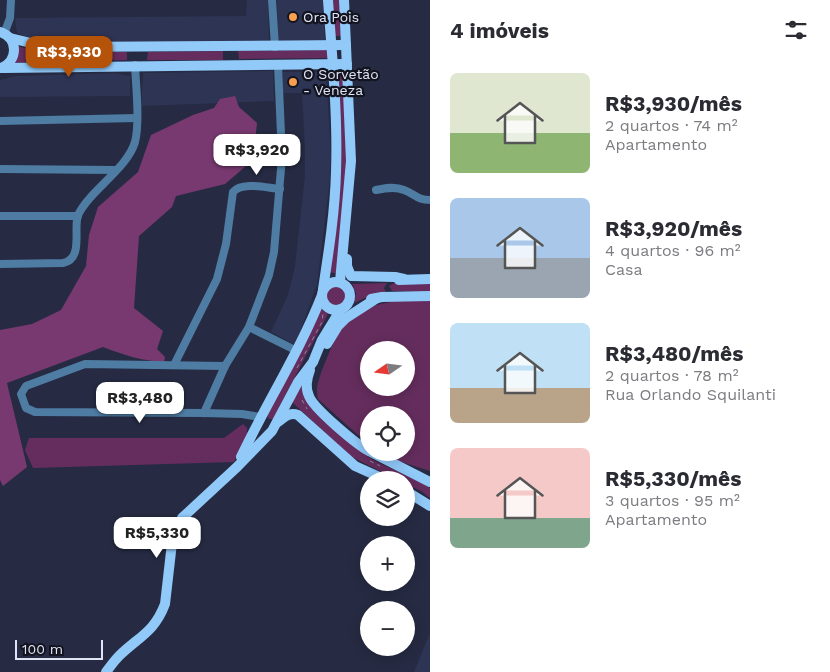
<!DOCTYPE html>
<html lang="pt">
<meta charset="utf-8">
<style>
body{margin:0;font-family:"Work Sans",sans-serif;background:#f7f7f7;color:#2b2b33;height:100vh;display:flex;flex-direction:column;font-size:19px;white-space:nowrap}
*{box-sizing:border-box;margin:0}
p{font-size:16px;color:#7c7c81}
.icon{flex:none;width:28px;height:28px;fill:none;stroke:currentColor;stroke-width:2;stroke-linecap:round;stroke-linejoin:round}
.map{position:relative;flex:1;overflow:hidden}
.sheet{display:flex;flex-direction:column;background:#fff;width:400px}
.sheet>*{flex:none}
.needle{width:32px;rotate:256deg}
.tools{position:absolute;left:360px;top:341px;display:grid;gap:10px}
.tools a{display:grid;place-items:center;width:55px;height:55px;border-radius:50%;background:#fff;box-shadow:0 2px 12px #0003;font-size:25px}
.scale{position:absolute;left:15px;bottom:12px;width:88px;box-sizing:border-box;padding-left:5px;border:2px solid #e0e4f5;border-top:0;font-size:14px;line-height:18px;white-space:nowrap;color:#e0e4f5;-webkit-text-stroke:4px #12141f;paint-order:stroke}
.price{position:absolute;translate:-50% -42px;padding:0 11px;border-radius:10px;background:#fff;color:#222;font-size:16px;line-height:32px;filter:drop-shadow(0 1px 2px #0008)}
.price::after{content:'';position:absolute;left:50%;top:30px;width:15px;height:11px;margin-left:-8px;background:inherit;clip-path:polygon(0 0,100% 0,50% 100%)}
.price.on{background:#b45309;color:#fff}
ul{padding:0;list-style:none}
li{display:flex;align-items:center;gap:15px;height:125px;padding:0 20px}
li span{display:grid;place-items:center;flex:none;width:140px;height:100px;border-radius:8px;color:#555}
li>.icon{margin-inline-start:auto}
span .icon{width:60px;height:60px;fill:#fffc;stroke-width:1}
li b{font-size:21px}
h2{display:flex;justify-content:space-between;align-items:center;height:60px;padding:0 20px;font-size:21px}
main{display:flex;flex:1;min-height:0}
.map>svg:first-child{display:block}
</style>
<main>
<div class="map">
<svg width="430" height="672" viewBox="0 0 430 672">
<rect width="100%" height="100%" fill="#262b43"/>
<g fill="#2e3453">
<polygon points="247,0 268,0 269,42 53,43 32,40 17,33 15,18 246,16"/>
<polygon points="277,0 323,0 325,40 278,40"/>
<polygon points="273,71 274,101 141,106 143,73"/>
<polygon points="283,72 326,72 331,157 329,188 317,284 300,332 294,344 271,332 288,295 295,266 305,176 305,149 302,93 283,93"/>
<polygon points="114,73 130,76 130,96 0,97 0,80 16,76"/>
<polygon points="430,633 430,672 414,672"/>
</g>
<g fill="#642d5d" fill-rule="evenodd">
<polygon points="333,0 339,0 341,36 335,36"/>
<path d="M17 46C54 56 89 52 127 52V60L14 63Z"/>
<polygon points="327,50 327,58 239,59 238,51"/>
<polygon points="223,51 223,60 147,60 148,52"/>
<polygon points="344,74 348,146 339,274 329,272 338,75"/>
<polygon points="387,283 384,288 386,292 365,298 354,303 356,293 352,284"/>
<polygon points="394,283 430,283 430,292 392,291 389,286"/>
<circle cx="336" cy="295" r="11"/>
<path d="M396 301H430V471L395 460 384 453 406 452V415H369V442L358 435 318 399C317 396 317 392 317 388 318 376 338 330 346 321 359 308 379 304 396 301ZM369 350H406V388H369Z"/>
<polygon points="321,308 328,314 279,407 278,417 275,419 269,419 267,416"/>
<path d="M304 379C303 383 302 390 303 394 307 409 363 455 377 462 395 471 414 476 430 488V498L421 491 406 484V480H398L350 456 292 402Z"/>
<polygon points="243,424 247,428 247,434 234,462 33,468 25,450 29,438 224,438"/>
</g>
<path fill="#783970" d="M235 96 239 107 257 123 253 160 225 184 176 196 172 207 139 236 134 308 163 331 157 349 165 357 164 362C142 361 124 355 103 347L7 383 27 467 3 486 0 480V330L32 324 61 310 86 266 89 235 98 207 138 172 151 135 193 115 214 108 220 99Z"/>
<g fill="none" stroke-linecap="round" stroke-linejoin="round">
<g stroke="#868a9f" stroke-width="1" stroke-dasharray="4 4" stroke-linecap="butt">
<polyline points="297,368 322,322 323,314"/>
<polyline points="302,400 307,409"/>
<polyline points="370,461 380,466"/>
</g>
<g stroke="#4e7ca3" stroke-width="8">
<polyline points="272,0 275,47"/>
<polyline points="4,34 10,18 11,0"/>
<polyline points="0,121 137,118"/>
<polyline points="0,169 115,170"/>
<path d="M376 190C385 188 395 186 404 190 415 194 417 200 430 200"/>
<polyline points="0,216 78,216"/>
<path d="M0 264 63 263C84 259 73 228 78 215 90 190 127 169 135 142 140 122 136 87 135 65"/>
<polyline points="249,327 297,351"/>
<path d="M174 365 217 279 226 244 233 192C242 181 267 188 280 189"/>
<polyline points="225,366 85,364 26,386 21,394 26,408 35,412 204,413 242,414 260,417"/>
<polyline points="204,413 225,366 249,327 269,275 274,252 282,157 278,65"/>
</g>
<g stroke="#91c9f9" stroke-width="10">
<path d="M0 32C19 38 18 61 1 68"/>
<polyline points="10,38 39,45 64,47 346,45"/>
<polyline points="3,68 347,64"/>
<polyline points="347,259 347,266 351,276 395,277 404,279"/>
<polyline points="399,280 430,279"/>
<circle cx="336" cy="296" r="14"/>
<polyline points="340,282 351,161 344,0"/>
<path d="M323 289C329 250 335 211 336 172 338 115 332 57 328 0"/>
<polyline points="371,299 382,297 430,296"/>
<polyline points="327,344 338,326 346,318 377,298"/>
<path d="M310 370C307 378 305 388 309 396 313 408 357 445 369 451"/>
<path d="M278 422C285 417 289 412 298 415L355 466 386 480"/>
<polyline points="371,452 430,482"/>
<path d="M241 457C267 402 300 351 322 295"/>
<polyline points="406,491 430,506"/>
<path d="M106 672C110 667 114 661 119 656 138 637 154 633 165 604L172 543 175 531 182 518 237 467 272 431 298 382 313 362 322 340 341 309"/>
</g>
</g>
<g fill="#fa9f4f" stroke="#12141f" stroke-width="2">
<circle cx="293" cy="17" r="5"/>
<circle cx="293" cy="82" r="5"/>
</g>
<g text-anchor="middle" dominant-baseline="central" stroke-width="4.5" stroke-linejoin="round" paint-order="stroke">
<g font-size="14" fill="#e0e4f5" stroke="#12141f" text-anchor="start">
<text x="303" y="17">Ora Pois</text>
<text x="303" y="74">O Sorvetão<tspan x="303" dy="16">- Veneza</tspan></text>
</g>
</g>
</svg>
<div class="tools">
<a><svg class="needle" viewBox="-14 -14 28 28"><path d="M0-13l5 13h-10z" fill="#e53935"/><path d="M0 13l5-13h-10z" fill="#7c7c81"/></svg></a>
<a><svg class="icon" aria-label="locate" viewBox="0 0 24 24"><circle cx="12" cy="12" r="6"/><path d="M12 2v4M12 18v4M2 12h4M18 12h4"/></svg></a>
<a><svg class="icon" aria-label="layers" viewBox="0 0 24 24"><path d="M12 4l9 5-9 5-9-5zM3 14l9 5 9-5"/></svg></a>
<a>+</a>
<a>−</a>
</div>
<div class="scale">100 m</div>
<b class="price on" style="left:69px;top:78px">R$3,930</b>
<b class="price" style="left:257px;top:176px">R$3,920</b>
<b class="price" style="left:140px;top:424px">R$3,480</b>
<b class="price" style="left:157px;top:559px">R$5,330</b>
</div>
<section class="sheet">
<h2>4 imóveis<svg class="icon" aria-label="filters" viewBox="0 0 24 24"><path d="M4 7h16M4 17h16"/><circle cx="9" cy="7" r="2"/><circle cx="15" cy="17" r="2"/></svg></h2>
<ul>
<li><span style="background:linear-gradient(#dfe7d0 60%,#8fb573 0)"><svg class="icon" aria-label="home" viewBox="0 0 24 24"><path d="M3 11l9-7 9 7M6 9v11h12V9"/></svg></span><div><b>R$3,930/mês</b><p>2 quartos · 74 m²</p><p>Apartamento</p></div></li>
<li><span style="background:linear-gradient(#a9c7e8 60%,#9aa5b1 0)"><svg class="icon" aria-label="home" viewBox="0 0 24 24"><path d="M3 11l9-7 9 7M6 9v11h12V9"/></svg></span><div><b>R$3,920/mês</b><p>4 quartos · 96 m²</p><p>Casa</p></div></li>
<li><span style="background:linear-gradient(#bfe0f5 65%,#b9a48a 0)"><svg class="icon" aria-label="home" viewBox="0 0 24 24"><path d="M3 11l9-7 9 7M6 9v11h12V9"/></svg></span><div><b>R$3,480/mês</b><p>2 quartos · 78 m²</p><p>Rua Orlando Squilanti</p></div></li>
<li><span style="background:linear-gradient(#f6c9c9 70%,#7fa58c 0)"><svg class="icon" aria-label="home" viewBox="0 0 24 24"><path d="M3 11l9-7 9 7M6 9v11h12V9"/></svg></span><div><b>R$5,330/mês</b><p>3 quartos · 95 m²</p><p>Apartamento</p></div></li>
</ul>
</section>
</main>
